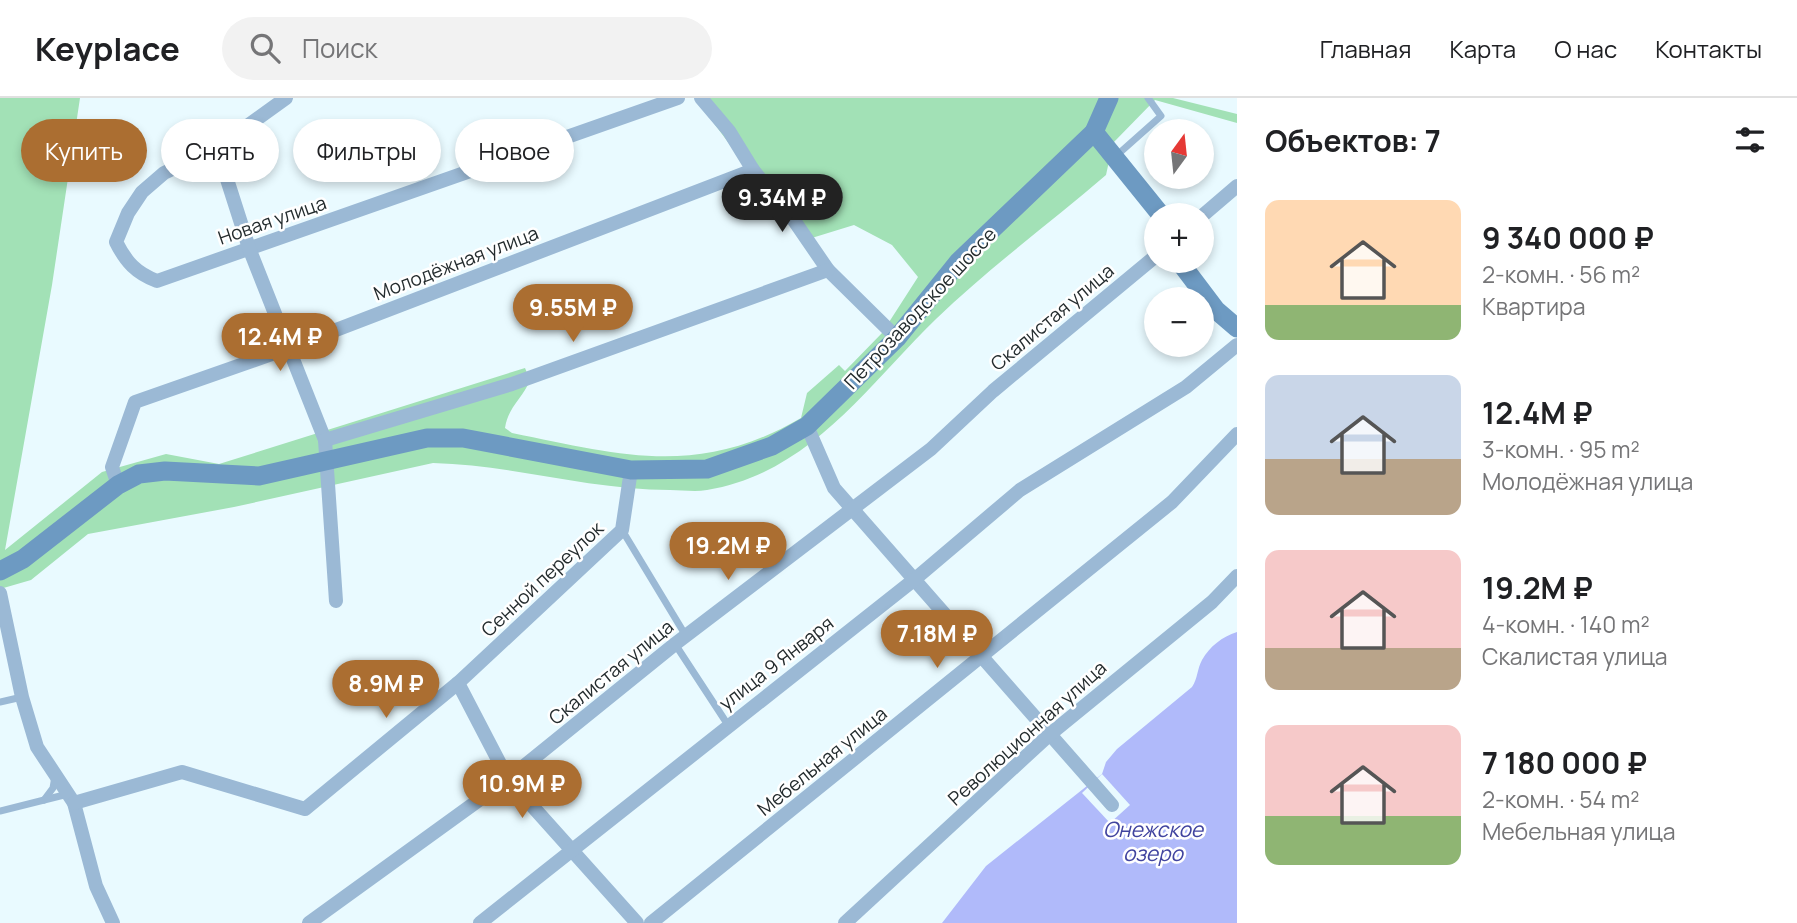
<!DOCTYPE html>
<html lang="ru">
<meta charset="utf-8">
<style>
body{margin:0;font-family:Manrope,sans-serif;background:#f2f2f2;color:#202124;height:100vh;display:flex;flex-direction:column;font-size:26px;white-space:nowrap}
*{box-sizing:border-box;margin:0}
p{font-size:23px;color:#757577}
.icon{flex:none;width:38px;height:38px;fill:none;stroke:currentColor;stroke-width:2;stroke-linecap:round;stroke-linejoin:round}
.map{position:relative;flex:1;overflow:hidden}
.drawer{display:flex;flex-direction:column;background:#fff;width:560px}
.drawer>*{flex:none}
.top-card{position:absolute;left:21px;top:21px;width:665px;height:63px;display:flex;gap:14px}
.needle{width:46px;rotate:15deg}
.controls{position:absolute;left:1144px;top:21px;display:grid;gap:14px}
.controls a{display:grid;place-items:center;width:70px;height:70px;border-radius:50%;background:#fff;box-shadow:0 4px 10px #0003;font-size:35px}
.price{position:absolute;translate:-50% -60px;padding:0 16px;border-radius:24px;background:#ab6e31;color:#fff;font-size:23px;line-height:46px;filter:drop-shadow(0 2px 4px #0008)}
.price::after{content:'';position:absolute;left:50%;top:42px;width:21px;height:16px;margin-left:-10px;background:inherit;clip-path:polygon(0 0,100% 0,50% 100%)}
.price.active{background:#222;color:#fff}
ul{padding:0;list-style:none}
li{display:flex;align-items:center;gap:21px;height:175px;padding:0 28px}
li span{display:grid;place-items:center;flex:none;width:196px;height:140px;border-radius:14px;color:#555}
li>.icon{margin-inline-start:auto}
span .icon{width:84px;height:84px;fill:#fffc;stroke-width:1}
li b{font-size:30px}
h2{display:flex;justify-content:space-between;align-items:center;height:84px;padding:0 28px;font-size:30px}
.chip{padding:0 24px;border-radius:32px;background:#fff;box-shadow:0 4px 10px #0003;font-size:24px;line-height:63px}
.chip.active{background:#ab6e31;color:#fff}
header{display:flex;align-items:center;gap:42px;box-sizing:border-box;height:98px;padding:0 35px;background:#fff;border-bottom:2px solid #e0e0e0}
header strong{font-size:33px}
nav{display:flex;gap:38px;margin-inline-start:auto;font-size:24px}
.search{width:490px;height:63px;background:#f2f2f2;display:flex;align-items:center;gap:18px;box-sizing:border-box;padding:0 24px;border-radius:38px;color:#757577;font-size:26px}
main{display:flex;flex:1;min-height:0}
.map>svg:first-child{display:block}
</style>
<header>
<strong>Keyplace</strong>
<div class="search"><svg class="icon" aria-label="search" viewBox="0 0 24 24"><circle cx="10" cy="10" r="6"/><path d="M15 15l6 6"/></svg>Поиск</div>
<nav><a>Главная</a><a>Карта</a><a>О нас</a><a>Контакты</a></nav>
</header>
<main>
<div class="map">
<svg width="1237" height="825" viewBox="0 0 1237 825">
<rect width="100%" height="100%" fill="#e9faff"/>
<path fill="#a2e1b6" d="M0 0H80L52 187 5 452 102 374 166 356 219 366 525 270 530 282C523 300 508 309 505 330L512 335C621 357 698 380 801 320L807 295 839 267 845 273 882 235 918 179 892 147 854 127 802 143 695 0H1173L1237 16V25L1155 2 1113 45 1106 77C1050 125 989 170 936 221 867 288 810 375 707 392 695 394 682 392 670 392 590 392 513 367 433 365L234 409 88 436 31 482 0 491Z"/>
<path fill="#b0bafa" d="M1237 534V825H942L986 768 1102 676 1106 664 1117 651 1192 589C1198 580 1197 571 1202 562 1210 548 1222 539 1237 534Z"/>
<polygon fill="#e9faff" points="1102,676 1130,707 1110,725 1082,695"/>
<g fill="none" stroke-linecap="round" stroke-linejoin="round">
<g stroke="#9bb9d5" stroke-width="7">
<polyline points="1116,58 1161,18 1148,0"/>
<polyline points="622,432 686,538"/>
<polyline points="675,546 728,627"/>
<polyline points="0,604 22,599"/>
<polyline points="44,702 53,690 55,678"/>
<polyline points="0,713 68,696"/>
</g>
<g stroke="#9bb9d5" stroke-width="14">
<path d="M286 0 217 50 164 75 142 94 128 115 116 144C126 164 136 175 157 183L678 0"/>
<polyline points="701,0 729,33 753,72 793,121 828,172 897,240"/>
<polyline points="217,50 249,150 325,342 336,503"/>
<polyline points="1202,118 1237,88"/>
<polyline points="807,328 834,390 1112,707"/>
<polyline points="325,342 512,286 828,172"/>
<polyline points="118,387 112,369 135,304 289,250 753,72"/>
<polyline points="0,495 22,599 37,649 74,705 96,788 113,825"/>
<polyline points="458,585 508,681 637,825"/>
<polyline points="74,705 182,674 305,711 458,585 622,432 631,372"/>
<polyline points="309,825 508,681 675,546 931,351 993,293 1157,157"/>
<polyline points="480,825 915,481 1020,392 1186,289 1237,247"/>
<polyline points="651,825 1172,404 1237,336"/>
<polyline points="845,825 1049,637 1212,504 1237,478"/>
</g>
<g stroke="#6d9ac2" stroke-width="19">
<polyline points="1094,34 1161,117"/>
<polyline points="1179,163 1216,212 1237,230"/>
<polyline points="0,473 23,461 118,387 139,376 165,373 259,378 427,340 463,340 631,372 707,371 772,348 807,328 897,240 959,163 1094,34 1109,0"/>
</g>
</g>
<g text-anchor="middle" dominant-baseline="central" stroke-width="5" stroke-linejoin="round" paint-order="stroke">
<g font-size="19" fill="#242c2e" stroke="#fff">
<text transform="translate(272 122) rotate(-19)">Новая улица</text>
<text transform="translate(456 165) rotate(-21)">Молодёжная улица</text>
<text transform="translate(920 210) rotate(-47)">Петрозаводское шоссе</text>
<text transform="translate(1052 219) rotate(-40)">Скалистая улица</text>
<text transform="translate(542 481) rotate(-43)">Сенной переулок</text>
<text transform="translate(776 565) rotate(-38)">улица 9 Января</text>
<text transform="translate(611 574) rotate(-39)">Скалистая улица</text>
<text transform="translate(1027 635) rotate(-42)">Революционная улица</text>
<text transform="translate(822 663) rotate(-39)">Мебельная улица</text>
</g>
<g font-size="21" font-style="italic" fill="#41449f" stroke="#fff">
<text x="1153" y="731">Онежское<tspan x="1153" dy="24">озеро</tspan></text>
</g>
</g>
</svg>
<div class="controls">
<a><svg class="needle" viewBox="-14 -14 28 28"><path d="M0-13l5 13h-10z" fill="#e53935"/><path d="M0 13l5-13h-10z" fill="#757577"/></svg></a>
<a>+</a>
<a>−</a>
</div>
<b class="price active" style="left:782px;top:136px">9.34M ₽</b>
<b class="price" style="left:573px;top:246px">9.55M ₽</b>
<b class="price" style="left:280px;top:275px">12.4M ₽</b>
<b class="price" style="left:728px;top:484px">19.2M ₽</b>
<b class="price" style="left:937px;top:572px">7.18M ₽</b>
<b class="price" style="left:386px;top:622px">8.9M ₽</b>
<b class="price" style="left:522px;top:722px">10.9M ₽</b>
<div class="top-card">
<a class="chip active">Купить</a>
<a class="chip">Снять</a>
<a class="chip">Фильтры</a>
<a class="chip">Новое</a>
</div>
</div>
<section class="drawer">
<h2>Объектов: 7<svg class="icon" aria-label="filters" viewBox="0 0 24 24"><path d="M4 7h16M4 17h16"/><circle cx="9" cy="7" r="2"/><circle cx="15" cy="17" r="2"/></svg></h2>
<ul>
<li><span style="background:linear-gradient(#ffd9b3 75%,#8fb573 0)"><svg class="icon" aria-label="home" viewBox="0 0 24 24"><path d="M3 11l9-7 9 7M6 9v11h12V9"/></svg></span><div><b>9 340 000 ₽</b><p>2-комн. · 56 m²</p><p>Квартира</p></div></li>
<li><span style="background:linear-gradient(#c9d6e8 60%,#b9a48a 0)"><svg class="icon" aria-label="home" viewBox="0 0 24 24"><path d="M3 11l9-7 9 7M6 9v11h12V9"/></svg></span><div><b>12.4M ₽</b><p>3-комн. · 95 m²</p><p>Молодёжная улица</p></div></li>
<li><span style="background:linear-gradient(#f6c9c9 70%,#b9a48a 0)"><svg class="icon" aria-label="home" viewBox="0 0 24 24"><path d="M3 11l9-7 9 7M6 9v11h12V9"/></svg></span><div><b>19.2M ₽</b><p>4-комн. · 140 m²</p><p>Скалистая улица</p></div></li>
<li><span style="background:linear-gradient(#f6c9c9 65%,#8fb573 0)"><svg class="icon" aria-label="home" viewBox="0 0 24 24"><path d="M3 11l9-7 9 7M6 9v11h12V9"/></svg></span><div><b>7 180 000 ₽</b><p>2-комн. · 54 m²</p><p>Мебельная улица</p></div></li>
</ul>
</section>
</main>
